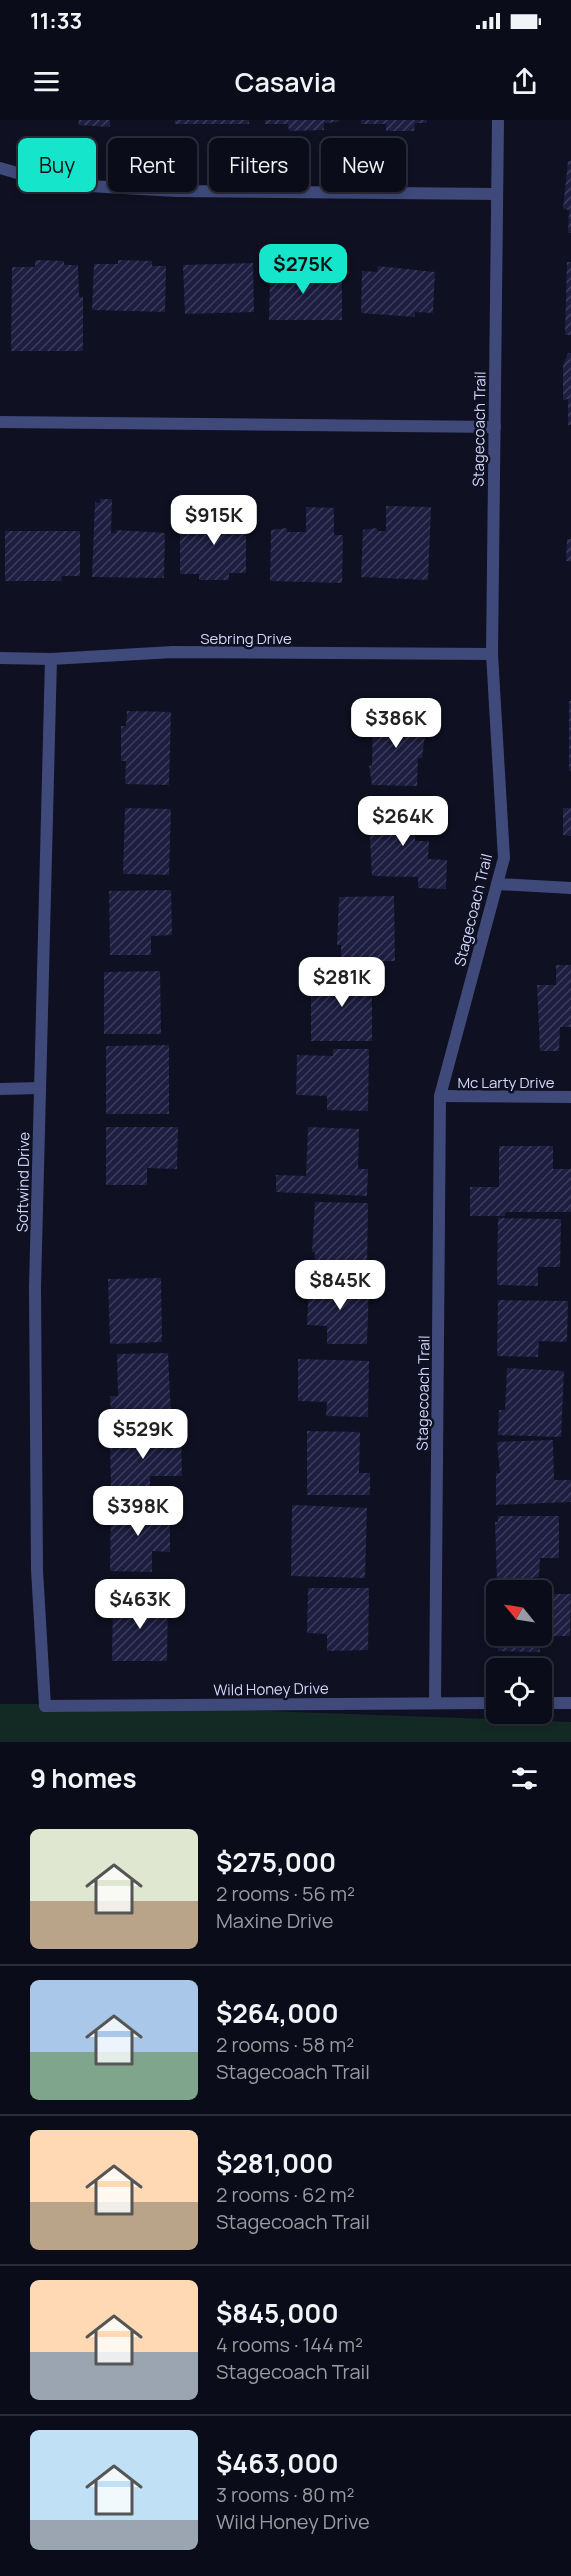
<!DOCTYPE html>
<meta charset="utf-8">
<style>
body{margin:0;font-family:Manrope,sans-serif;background:#191a26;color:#f1f3f6;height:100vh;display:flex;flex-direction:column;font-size:22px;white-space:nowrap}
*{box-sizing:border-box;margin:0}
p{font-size:20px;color:#9a9ba2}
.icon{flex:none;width:33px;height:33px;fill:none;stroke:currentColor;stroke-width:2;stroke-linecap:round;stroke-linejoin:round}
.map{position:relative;height:1622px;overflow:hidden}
.drawer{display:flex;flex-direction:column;background:#0b0c19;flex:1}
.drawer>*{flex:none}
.top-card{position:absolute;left:18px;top:18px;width:536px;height:54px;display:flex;gap:12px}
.needle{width:39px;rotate:300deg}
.controls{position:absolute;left:486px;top:1460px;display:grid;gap:12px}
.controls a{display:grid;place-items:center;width:66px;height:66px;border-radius:9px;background:#0b0c19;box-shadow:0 3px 9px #0003,0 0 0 2px #2b2c38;font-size:30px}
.price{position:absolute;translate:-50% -51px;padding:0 14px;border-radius:12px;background:#fff;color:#222;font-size:20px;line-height:39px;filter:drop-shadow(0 2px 3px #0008)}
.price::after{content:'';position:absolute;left:50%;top:36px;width:18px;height:14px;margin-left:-9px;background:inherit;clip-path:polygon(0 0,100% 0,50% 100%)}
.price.active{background:#15e5ca;color:#111}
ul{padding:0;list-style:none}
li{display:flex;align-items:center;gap:18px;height:150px;padding:0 30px}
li+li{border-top:2px solid #2b2c38}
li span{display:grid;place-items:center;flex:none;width:168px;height:120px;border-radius:9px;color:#555}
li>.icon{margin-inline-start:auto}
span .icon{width:72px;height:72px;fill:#fffc;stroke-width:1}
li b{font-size:26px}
h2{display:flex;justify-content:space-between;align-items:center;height:72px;padding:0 30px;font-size:26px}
.tag{padding:0 21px;border-radius:9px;background:#0b0c19;box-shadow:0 3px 9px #0003,0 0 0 2px #2b2c38;font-size:21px;line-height:54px}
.tag.active{background:#15e5ca;color:#111}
.status{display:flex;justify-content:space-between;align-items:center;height:42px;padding:0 30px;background:#0b0c19;direction:ltr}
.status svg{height:16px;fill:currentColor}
header{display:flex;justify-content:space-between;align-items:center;height:78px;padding:0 30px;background:#0b0c19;font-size:27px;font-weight:600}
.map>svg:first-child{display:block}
</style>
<div class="status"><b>11:33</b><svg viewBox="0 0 49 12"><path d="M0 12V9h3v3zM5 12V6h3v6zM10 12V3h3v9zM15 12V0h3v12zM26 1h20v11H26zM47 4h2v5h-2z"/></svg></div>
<header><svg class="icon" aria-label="menu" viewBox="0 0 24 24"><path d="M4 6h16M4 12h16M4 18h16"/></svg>Casavia<svg class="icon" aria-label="share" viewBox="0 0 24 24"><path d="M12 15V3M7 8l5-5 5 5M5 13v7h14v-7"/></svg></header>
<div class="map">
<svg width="571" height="1622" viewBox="0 0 571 1622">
<defs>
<pattern id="building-hatch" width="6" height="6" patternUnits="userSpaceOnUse" patternTransform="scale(1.5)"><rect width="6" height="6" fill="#1d1e40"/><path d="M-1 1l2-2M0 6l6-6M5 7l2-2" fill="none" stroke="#3d3e5c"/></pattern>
</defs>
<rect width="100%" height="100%" fill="#0f1021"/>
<polygon fill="#132a24" points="0,1584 70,1584 571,1602 571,1622 0,1622"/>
<g fill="url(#building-hatch)">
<polygon points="79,0 110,0 110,7 78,5"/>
<rect x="175" y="0" width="74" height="4"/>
<polygon points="265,0 339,0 339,2 324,3 324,10 289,11 288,4 265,4"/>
<polygon points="361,0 427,0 427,3 415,3 414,11 386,11 386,4 361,4"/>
<polygon points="568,41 571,41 571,113 568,113 569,90 563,89"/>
<polygon points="35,140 64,141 64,145 78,145 79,177 83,177 83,231 11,231 12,147 35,147"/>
<polygon points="118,140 152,141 152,146 166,146 165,192 92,190 94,144 118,144"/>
<polygon points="567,142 571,142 571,215 565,215"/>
<polygon points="253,143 254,192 185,194 183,145"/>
<polygon points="265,143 294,144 293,154 342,155 342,200 269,200 270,159 266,159"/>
<polygon points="378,146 435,152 433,193 415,192 415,197 361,193 362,151 377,152"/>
<polygon points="568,233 571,233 571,305 568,305 568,279 563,280 563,245"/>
<polygon points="100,379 112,379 111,413 116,413 116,410 165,413 164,458 92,457 95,382 100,383"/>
<polygon points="386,386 431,387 428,460 361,457 363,410 377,408 378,411 386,411"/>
<polygon points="202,387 236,387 236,410 246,410 246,453 229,453 229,460 199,460 199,454 180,454 180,408 201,410"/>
<polygon points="306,387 334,388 334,415 343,415 342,463 270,461 271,410 287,408 287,412 306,412"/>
<polygon points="5,411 80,411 80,456 62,456 61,461 5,461"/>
<polygon points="567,419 571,419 571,441 566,441"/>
<rect x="569" y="581" width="2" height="70"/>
<polygon points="127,591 171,592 169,665 125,664 126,641 121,641 121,606 126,606"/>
<polygon points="373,593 418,594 420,609 423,609 425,615 422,638 418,638 417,666 372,665 369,645 372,646"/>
<polygon points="374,682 416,684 415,721 429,721 428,739 447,740 446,769 418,768 418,757 372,756 369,701 373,701"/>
<polygon points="125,688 171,689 169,755 123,754"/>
<polygon points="563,688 571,688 571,716 563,715"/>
<polygon points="171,770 172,815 151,816 151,835 110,835 109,771"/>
<polygon points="394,776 395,841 341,842 341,825 337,825 339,777"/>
<polygon points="556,845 571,845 571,907 560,907 559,931 540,931 537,865 556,865"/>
<polygon points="160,851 161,914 104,914 104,852"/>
<rect x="311" y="856" width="61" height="65"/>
<polygon points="169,925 169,994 106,994 106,926"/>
<polygon points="333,929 369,929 368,991 327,990 327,976 296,975 297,935 333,936"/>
<polygon points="106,1007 178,1007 177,1049 147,1048 147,1065 106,1065"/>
<polygon points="308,1007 359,1009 358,1049 368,1049 367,1076 276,1072 276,1055 306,1056"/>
<polygon points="499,1026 553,1026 553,1049 571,1049 571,1092 506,1092 505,1096 470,1096 470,1067 499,1067"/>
<polygon points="315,1082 368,1083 367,1150 314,1149 315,1132 312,1132"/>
<polygon points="498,1098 561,1099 560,1147 538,1147 538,1166 497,1165"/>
<polygon points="161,1158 162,1222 110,1224 108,1159"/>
<polygon points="309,1162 369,1164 367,1224 327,1224 327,1206 307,1205"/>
<polygon points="498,1180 568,1181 567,1222 539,1221 538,1237 497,1236"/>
<polygon points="168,1233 171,1297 111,1301 110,1276 118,1276 117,1234"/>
<polygon points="298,1239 369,1241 368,1297 326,1296 327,1282 298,1281"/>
<polygon points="507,1248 564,1251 561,1317 498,1315 499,1290 505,1290"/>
<polygon points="307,1311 360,1312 359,1353 370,1353 370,1375 307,1375"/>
<polygon points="181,1314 182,1356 150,1356 150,1372 111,1372 110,1315"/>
<polygon points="553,1320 554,1360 571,1360 571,1382 496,1385 496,1353 500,1353 497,1322"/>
<polygon points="292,1385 367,1388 365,1458 291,1456"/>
<polygon points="111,1386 170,1387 170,1432 152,1431 152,1452 110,1451"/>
<polygon points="498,1396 559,1396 559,1438 540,1438 539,1457 533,1457 533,1461 497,1461 495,1402 498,1402"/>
<polygon points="308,1468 369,1468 368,1530 327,1531 327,1514 307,1513"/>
<polygon points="542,1474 571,1474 570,1516 542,1516"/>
<polygon points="113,1479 168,1480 167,1541 112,1541"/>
<polygon points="498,1515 540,1515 540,1532 498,1531"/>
</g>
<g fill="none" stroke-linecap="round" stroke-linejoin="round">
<g stroke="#3f4a7b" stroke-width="12">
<polyline points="0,302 495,307"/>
<polyline points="497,764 571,768"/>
<polyline points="0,969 40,968"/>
</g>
<g stroke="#3f4a7b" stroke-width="12">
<polyline points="0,48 55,64 176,71 497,74"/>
<polyline points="0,538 51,539 173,532 492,534"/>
<polyline points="51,539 35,1167 37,1450 45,1586 496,1583"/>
<polyline points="440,976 571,977"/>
<polyline points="435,1582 440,976 504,738 492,534 498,0"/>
<polyline points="542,1583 571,1583"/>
</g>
</g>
<g text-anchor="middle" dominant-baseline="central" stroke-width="5" stroke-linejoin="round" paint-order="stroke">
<g font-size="15" fill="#d3d8fb" stroke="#0f1021">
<text transform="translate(479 309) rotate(-89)">Stagecoach Trail</text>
<text x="246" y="518">Sebring Drive</text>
<text transform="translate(473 790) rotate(-76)">Stagecoach Trail</text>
<text x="506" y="962">Mc Larty Drive</text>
<text transform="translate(23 1062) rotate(-89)">Softwind Drive</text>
<text transform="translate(423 1273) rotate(-89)">Stagecoach Trail</text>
<text transform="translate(271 1569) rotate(-1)">Wild Honey Drive</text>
</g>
</g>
</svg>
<div class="controls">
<a><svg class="needle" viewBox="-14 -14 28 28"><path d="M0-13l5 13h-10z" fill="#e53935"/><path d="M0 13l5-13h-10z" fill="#9a9ba2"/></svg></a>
<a><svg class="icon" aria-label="locate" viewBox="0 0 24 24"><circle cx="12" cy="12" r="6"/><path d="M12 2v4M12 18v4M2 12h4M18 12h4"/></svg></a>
</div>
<b class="price active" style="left:303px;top:175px">$275K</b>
<b class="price" style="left:214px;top:426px">$915K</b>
<b class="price" style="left:396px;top:629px">$386K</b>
<b class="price" style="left:403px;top:727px">$264K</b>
<b class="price" style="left:342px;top:888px">$281K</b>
<b class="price" style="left:340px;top:1191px">$845K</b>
<b class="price" style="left:143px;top:1340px">$529K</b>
<b class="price" style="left:138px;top:1417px">$398K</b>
<b class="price" style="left:140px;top:1510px">$463K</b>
<div class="top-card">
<a class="tag active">Buy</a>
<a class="tag">Rent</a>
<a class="tag">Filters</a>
<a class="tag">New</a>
</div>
</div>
<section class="drawer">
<h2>9 homes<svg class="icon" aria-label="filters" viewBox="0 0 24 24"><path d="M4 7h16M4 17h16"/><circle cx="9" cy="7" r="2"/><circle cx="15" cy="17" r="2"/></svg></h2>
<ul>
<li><span style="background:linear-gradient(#dfe7d0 60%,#b9a48a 0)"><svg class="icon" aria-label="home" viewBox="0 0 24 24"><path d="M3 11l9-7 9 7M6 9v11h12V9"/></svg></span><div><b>$275,000</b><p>2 rooms · 56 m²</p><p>Maxine Drive</p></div></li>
<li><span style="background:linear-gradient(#a9c7e8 60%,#7fa58c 0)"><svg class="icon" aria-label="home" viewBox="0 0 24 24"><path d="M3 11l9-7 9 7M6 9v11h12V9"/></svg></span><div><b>$264,000</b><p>2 rooms · 58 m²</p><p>Stagecoach Trail</p></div></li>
<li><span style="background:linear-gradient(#ffd9b3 60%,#b9a48a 0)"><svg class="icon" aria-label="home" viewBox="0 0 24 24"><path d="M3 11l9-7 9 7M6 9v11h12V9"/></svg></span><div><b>$281,000</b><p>2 rooms · 62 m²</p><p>Stagecoach Trail</p></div></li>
<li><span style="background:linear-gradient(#ffd9b3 60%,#9aa5b1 0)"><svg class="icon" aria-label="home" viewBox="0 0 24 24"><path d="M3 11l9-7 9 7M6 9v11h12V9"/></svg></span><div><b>$845,000</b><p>4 rooms · 144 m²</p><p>Stagecoach Trail</p></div></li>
<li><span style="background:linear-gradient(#bfe0f5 75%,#9aa5b1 0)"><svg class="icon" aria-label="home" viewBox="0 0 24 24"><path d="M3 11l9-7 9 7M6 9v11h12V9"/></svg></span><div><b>$463,000</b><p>3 rooms · 80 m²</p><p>Wild Honey Drive</p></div></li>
</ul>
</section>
